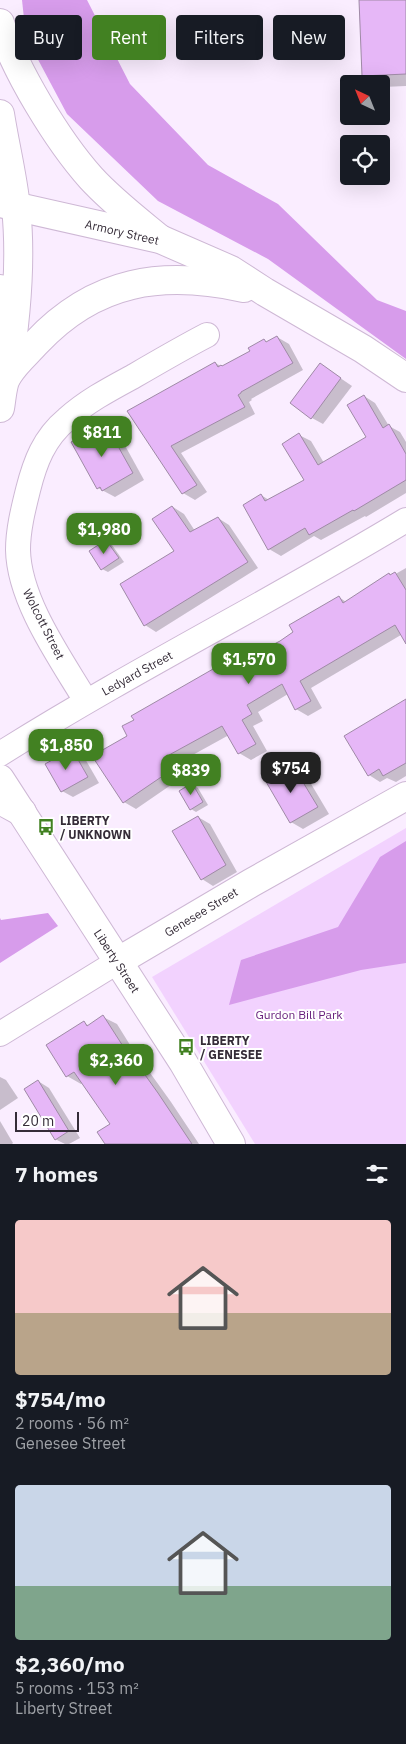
<!DOCTYPE html>
<meta charset="utf-8">
<style>
body{margin:0;font-family:"IBM Plex Sans",sans-serif;background:#20242c;color:#f1f3f6;height:100vh;display:flex;flex-direction:column;font-size:19px;white-space:nowrap}
*{box-sizing:border-box;margin:0}
p{font-size:16px;color:#9ea1a6}
.icon{flex:none;width:28px;height:28px;fill:none;stroke:currentColor;stroke-width:2;stroke-linecap:round;stroke-linejoin:round}
.map{position:relative;height:1144px;overflow:hidden}
.panel{display:flex;flex-direction:column;background:#171b24;flex:1}
.panel>*{flex:none}
.top-card{position:absolute;left:15px;top:15px;width:376px;height:45px;display:flex;gap:10px}
.needle{width:32px;rotate:317deg}
.buttons{position:absolute;left:340px;top:75px;display:grid;gap:10px}
.buttons a{display:grid;place-items:center;width:50px;height:50px;border-radius:5px;background:#171b24;box-shadow:0 5px 20px #0002;font-size:25px}
.scale{position:absolute;left:15px;bottom:12px;width:64px;box-sizing:border-box;padding-left:5px;border:2px solid #352c38;border-top:0;font-size:14px;line-height:18px;white-space:nowrap;color:#352c38;-webkit-text-stroke:4px #fff;paint-order:stroke}
.price{position:absolute;translate:-50% -42px;padding:0 11px;border-radius:10px;background:#428122;color:#fff;font-size:16px;line-height:32px;filter:drop-shadow(0 1px 2px #0008)}
.price::after{content:'';position:absolute;left:50%;top:30px;width:15px;height:11px;margin-left:-8px;background:inherit;clip-path:polygon(0 0,100% 0,50% 100%)}
.price.selected{background:#222;color:#fff}
ul{padding:0;list-style:none}
li{display:grid;align-content:center;gap:10px;height:265px;padding:0 15px}
li span{display:grid;place-items:center;height:155px;border-radius:5px;color:#555}
li>.icon{margin-inline-start:auto}
span .icon{width:90px;height:90px;fill:#fffc;stroke-width:1}
li b{font-size:21px}
h2{display:flex;justify-content:space-between;align-items:center;height:60px;padding:0 15px;font-size:21px}
.pill{padding:0 18px;border-radius:5px;background:#171b24;box-shadow:0 5px 20px #0002;font-size:18px;line-height:45px}
.pill.selected{background:#428122;color:#fff}
.map>svg:first-child{display:block}
</style>
<div class="map">
<svg width="406" height="1144" viewBox="0 0 406 1144">
<rect width="100%" height="100%" fill="#faedff"/>
<polygon fill="#f2d2fe" points="406,828 406,1144 255,1144 152,977"/>
<g fill="#d79ceb">
<polygon points="22,0 87,0 130,84 208,165 278,204 377,300 406,311 406,359 268,259 158,201 67,114 26,37"/>
<polygon points="406,841 406,963 361,970 229,1005 241,960 338,927 380,857"/>
<polygon points="48,913 58,926 0,963 0,918 1,920"/>
</g>
<g fill="#0003">
<polygon points="360,0 406,0 406,86 383,87 381,84 378,84 363,75"/>
<polygon points="277,337 289,344 303,370 251,399 252,400 249,402 255,414 181,453 207,492 195,500 183,493 129,412 215,363 223,367 252,351 264,341 268,343"/>
<polygon points="324,367 352,386 323,424 312,418"/>
<polygon points="364,396 375,403 389,426 400,432 406,442 406,493 366,517 365,516 321,540 314,536 281,556 269,549 245,505 261,495 269,500 305,480 299,435 311,441 324,463 368,438"/>
<polygon points="105,425 117,431 144,480 115,497 98,488"/>
<polygon points="173,507 184,514 195,531 218,518 229,525 258,568 156,632 145,625 176,551"/>
<polygon points="106,542 112,545 124,562 108,572 102,569"/>
<polygon points="406,568 406,632 311,688 322,708 308,716 296,709 288,694 258,712 263,721 253,726 267,751 251,760 239,753 229,735 180,762 182,766 179,767 184,776 136,809 124,802 129,737 255,647 263,651 280,642 339,597 346,602"/>
<polygon points="406,700 406,776 396,782 387,778 380,782 369,775"/>
<polygon points="72,751 84,757 99,783 73,797 62,791"/>
<polygon points="292,766 304,772 329,814 303,829 291,822"/>
<polygon points="192,785 198,788 208,805 196,812 191,809"/>
<polygon points="198,817 210,824 237,872 213,886 202,879"/>
<polygon points="103,1017 117,1024 140,1061 143,1063 171,1102 199,1144 106,1144 112,1124 83,1083 81,1084 67,1076 47,1046 84,1022 89,1026"/>
<polygon points="0,1077 6,1080 18,1098 0,1110"/>
<polygon points="38,1081 49,1088 80,1138 69,1144 65,1144 55,1139"/>
<polygon points="0,1121 13,1143 12,1144 0,1144"/>
</g>
<g fill="#e6b7f7" stroke="#9f8aa6">
<polygon points="359,0 406,0 406,74 362,76"/>
<polygon points="277,336 293,363 241,392 241,393 238,395 245,407 171,446 197,485 182,494 127,411 215,362 218,367 221,365 222,366 250,351 248,348 264,339 266,342"/>
<polygon points="320,363 341,378 311,419 290,403"/>
<polygon points="364,395 383,428 389,424 406,454 406,480 354,511 353,510 309,535 305,528 268,550 243,505 261,494 265,501 304,480 282,444 299,433 318,465 366,437 347,405"/>
<polygon points="105,423 133,473 102,491 100,487 97,489 71,442"/>
<polygon points="172,506 190,532 218,517 248,562 144,626 120,584 174,551 152,519"/>
<polygon points="106,540 119,558 101,570 89,551"/>
<polygon points="395,572 406,590 406,644 395,625 300,681 311,701 295,710 282,684 247,705 252,714 242,720 256,744 238,754 222,726 169,755 171,759 168,760 173,769 123,803 92,756 127,736 122,726 134,720 131,716 255,645 259,652 280,641 293,632 289,625 339,596 343,603 389,573 390,575"/>
<polygon points="406,699 406,763 383,776 379,769 368,776 344,736"/>
<polygon points="72,749 88,777 61,792 45,764"/>
<polygon points="292,764 318,807 290,823 265,780"/>
<polygon points="192,783 203,802 190,810 179,791"/>
<polygon points="198,816 226,865 201,880 172,831"/>
<polygon points="103,1015 128,1054 130,1054 158,1093 192,1144 105,1144 97,1132 110,1124 74,1072 66,1077 46,1045 84,1021 87,1026"/>
<polygon points="38,1080 69,1131 55,1140 24,1089"/>
</g>
<g fill="none" stroke-linecap="round" stroke-linejoin="round">
<g stroke="#ceb8d5" stroke-width="26">
<g id="minor">
<path d="M86 701C61 659 19 601 18 550 18 530 23 510 28 490 35 462 44 438 67 419 87 401 110 389 134 376 158 362 182 348 207 335"/>
<path d="M0 754C132 671 272 601 406 520"/>
<polyline points="0,1034 117,962"/>
</g>
</g>
<g stroke="#ceb8d5" stroke-width="30">
<g id="secondary">
<polyline points="0,779 183,1062 231,1144"/>
<polyline points="117,962 251,883 406,796"/>
</g>
</g>
<g stroke="#ceb8d5" stroke-width="30">
<g id="primary">
<polyline points="0,203 160,239 231,270 265,292 363,349 406,378"/>
<polyline points="0,289 5,311 7,338"/>
<path d="M0 408C2 398 2 383 8 375 15 363 27 353 36 343 95 280 162 270 244 288"/>
</g>
</g>
<g stroke="#ceb8d5" stroke-width="30">
<g id="motorway">
<path d="M0 23C15 71 58 141 91 178 112 201 137 220 160 239"/>
<path d="M0 114C5 146 13 177 16 208 22 264 16 321 7 376"/>
<polyline points="0,800 22,812"/>
</g>
</g>
<use href="#minor" stroke="#fff" stroke-width="24"/>
<use href="#secondary" stroke="#fff" stroke-width="28"/>
<use href="#primary" stroke="#fff" stroke-width="28"/>
<use href="#motorway" stroke="#fff" stroke-width="28"/>
</g>
<defs>
<g id="bus-bare" transform="scale(1.35)"><path d="M-5-6H5V4H4V6H2V4H-2V6H-4V4H-5ZM-3.5-4V0h7V-4ZM-3.5 1.2v1.5H-2V1.2ZM2 1.2v1.5H3.5V1.2Z" fill="#428122" stroke="#fff" stroke-width="2.5" paint-order="stroke"/></g>
</defs>
<g fill-rule="evenodd">
<use href="#bus-bare" x="46" y="827"/>
<use href="#bus-bare" x="186" y="1047"/>
</g>
<g text-anchor="middle" dominant-baseline="central" stroke-width="4" stroke-linejoin="round" paint-order="stroke">
<g font-size="12" fill="#352c38" stroke="#fff">
<text transform="translate(122 232) rotate(13)">Armory Street</text>
<text transform="translate(44 624) rotate(63)">Wolcott Street</text>
<text transform="translate(137 673) rotate(-29)">Ledyard Street</text>
<text transform="translate(201 912) rotate(-31)">Genesee Street</text>
<text transform="translate(117 961) rotate(57)">Liberty Street</text>
</g>
<g font-size="12" font-weight="bold" fill="#352c38" stroke="#fff" text-anchor="start">
<text x="60" y="820">LIBERTY<tspan x="60" dy="14">/ UNKNOWN</tspan></text>
<text x="200" y="1040">LIBERTY<tspan x="200" dy="14">/ GENESEE</tspan></text>
</g>
<g font-size="12" fill="#661e7b" stroke="#fff">
<text x="299" y="1014">Gurdon Bill Park</text>
</g>
</g>
</svg>
<div class="buttons">
<a><svg class="needle" viewBox="-14 -14 28 28"><path d="M0-13l5 13h-10z" fill="#e53935"/><path d="M0 13l5-13h-10z" fill="#9ea1a6"/></svg></a>
<a><svg class="icon" aria-label="locate" viewBox="0 0 24 24"><circle cx="12" cy="12" r="6"/><path d="M12 2v4M12 18v4M2 12h4M18 12h4"/></svg></a>
</div>
<div class="scale">20 m</div>
<b class="price" style="left:102px;top:458px">$811</b>
<b class="price" style="left:104px;top:555px">$1,980</b>
<b class="price" style="left:249px;top:685px">$1,570</b>
<b class="price" style="left:66px;top:771px">$1,850</b>
<b class="price selected" style="left:291px;top:794px">$754</b>
<b class="price" style="left:191px;top:796px">$839</b>
<b class="price" style="left:116px;top:1086px">$2,360</b>
<div class="top-card">
<a class="pill">Buy</a>
<a class="pill selected">Rent</a>
<a class="pill">Filters</a>
<a class="pill">New</a>
</div>
</div>
<section class="panel">
<h2>7 homes<svg class="icon" aria-label="filters" viewBox="0 0 24 24"><path d="M4 7h16M4 17h16"/><circle cx="9" cy="7" r="2"/><circle cx="15" cy="17" r="2"/></svg></h2>
<ul>
<li><span style="background:linear-gradient(#f6c9c9 60%,#b9a48a 0)"><svg class="icon" aria-label="home" viewBox="0 0 24 24"><path d="M3 11l9-7 9 7M6 9v11h12V9"/></svg></span><div><b>$754/mo</b><p>2 rooms · 56 m²</p><p>Genesee Street</p></div></li>
<li><span style="background:linear-gradient(#c9d6e8 65%,#7fa58c 0)"><svg class="icon" aria-label="home" viewBox="0 0 24 24"><path d="M3 11l9-7 9 7M6 9v11h12V9"/></svg></span><div><b>$2,360/mo</b><p>5 rooms · 153 m²</p><p>Liberty Street</p></div></li>
</ul>
</section>
